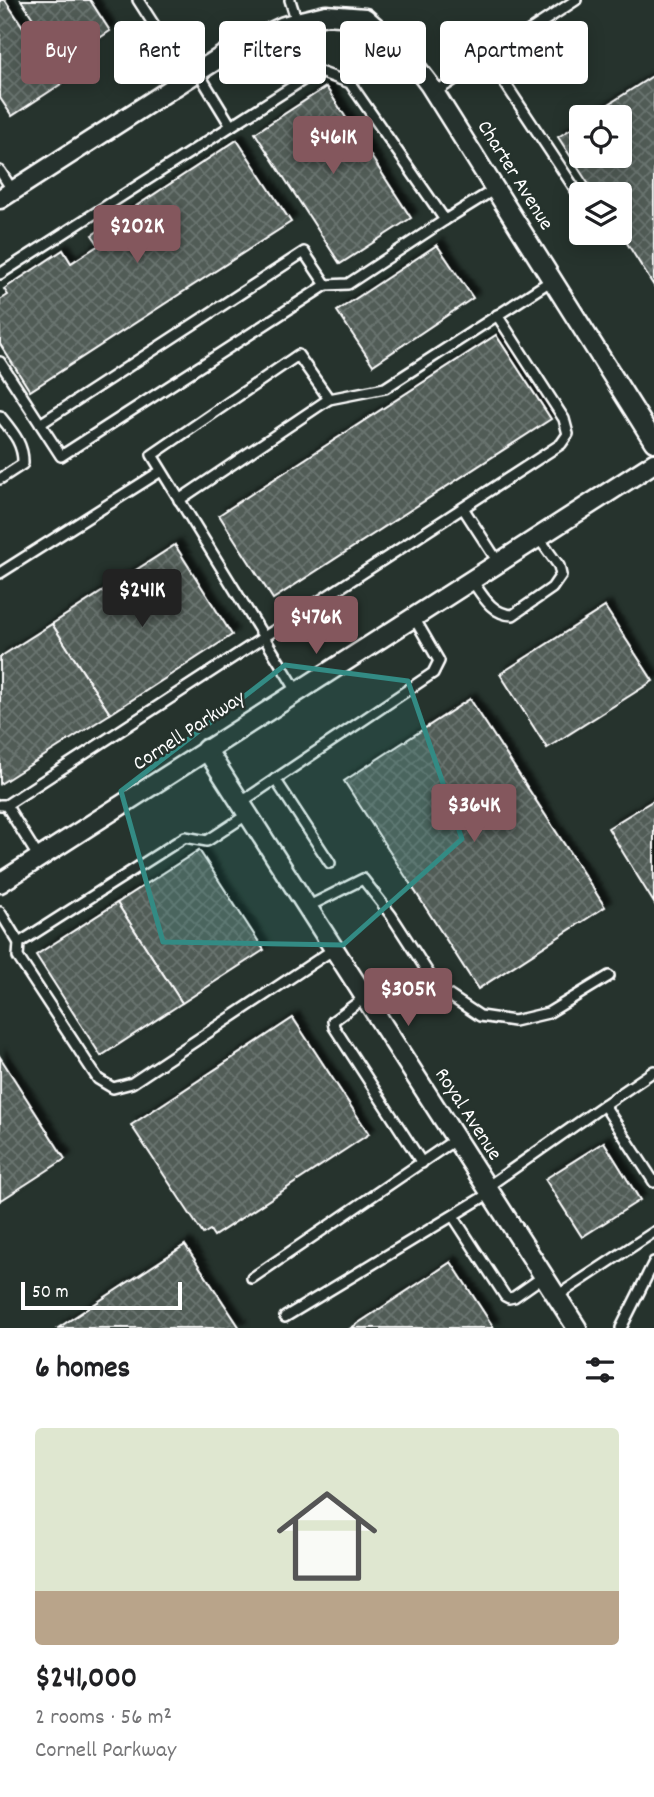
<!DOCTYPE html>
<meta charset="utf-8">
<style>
body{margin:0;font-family:Dekko,sans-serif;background:#f6f6f6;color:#202124;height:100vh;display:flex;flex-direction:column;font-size:26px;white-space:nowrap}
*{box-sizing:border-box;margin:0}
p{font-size:23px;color:#757577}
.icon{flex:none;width:38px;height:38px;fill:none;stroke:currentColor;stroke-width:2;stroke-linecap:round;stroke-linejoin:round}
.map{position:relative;height:1328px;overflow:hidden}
.sheet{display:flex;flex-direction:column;background:#fff;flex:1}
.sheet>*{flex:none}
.banner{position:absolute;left:21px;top:21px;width:612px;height:63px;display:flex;gap:14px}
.tools{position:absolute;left:569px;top:105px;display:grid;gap:14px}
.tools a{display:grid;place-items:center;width:63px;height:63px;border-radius:7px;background:#fff;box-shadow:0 4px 18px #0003;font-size:35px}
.scale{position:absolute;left:21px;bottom:18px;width:161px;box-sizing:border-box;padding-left:7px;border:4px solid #fff;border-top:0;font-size:19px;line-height:24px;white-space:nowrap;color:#fff;-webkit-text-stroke:5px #26332d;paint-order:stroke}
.price{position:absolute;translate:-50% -60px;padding:0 16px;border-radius:7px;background:#84575d;color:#fff;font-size:23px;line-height:46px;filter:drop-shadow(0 2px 4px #0008)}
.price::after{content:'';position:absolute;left:50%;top:42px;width:21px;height:16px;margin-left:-10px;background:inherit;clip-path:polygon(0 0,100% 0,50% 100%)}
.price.selected{background:#222;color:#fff}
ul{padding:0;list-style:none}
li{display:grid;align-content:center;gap:14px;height:371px;padding:0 35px}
li span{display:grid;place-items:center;height:217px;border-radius:7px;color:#555}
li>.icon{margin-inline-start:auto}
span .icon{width:126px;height:126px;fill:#fffc;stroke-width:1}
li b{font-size:30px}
h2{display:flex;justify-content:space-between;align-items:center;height:84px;padding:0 35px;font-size:30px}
.tag{padding:0 24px;border-radius:7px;background:#fff;box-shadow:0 4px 18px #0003;font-size:24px;line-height:63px}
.tag.selected{background:#84575d;color:#fff}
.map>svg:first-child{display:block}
</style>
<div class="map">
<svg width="654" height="1328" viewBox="0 0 654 1328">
<defs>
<pattern id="building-cross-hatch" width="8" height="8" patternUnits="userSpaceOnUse" patternTransform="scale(1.75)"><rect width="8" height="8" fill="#515c57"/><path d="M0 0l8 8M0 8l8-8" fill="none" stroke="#6b7470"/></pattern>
<filter id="shadow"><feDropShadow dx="6" dy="-6" stdDeviation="2" flood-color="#0009"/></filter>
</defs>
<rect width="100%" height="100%" fill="#26332d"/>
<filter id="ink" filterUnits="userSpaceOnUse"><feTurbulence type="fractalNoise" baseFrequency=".0143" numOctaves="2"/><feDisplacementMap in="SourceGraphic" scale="14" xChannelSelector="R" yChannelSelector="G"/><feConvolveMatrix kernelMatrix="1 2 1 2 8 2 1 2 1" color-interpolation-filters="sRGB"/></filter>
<g filter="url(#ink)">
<g fill="url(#building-cross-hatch)" stroke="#fff" stroke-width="2" filter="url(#shadow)">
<polygon points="0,0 5,0 61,84 12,116 0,98"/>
<polygon points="21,0 90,0 110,31 62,63"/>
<polygon points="654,75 654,286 620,232 620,194 595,194 558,137 581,123 581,156 620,156 620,117 589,117"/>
<polygon points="326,87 411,218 340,264 255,133"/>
<polygon points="237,140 291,222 30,391 0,344 0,300 8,295 4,289 63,250 71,263 99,245 92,235"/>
<polygon points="437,245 473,298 373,365 337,311"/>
<polygon points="496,335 551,419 273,599 219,515"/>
<polygon points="175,545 232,635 110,714 52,624"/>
<polygon points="605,607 653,681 547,748 500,674"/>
<polygon points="52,624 110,714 0,784 0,657"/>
<polygon points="470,699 605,907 478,989 344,781"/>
<polygon points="654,800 654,903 608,828"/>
<polygon points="199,850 264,950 182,1003 117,903"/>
<polygon points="117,903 182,1003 101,1056 36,955"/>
<polygon points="293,1018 369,1134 214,1236 210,1230 203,1234 131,1125"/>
<polygon points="0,1057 65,1159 0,1201"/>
<polygon points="604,1142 640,1200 582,1237 545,1179"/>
<polygon points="185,1245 240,1328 58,1328"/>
<polygon points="451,1262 494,1328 351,1328"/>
</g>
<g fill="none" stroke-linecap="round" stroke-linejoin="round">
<g stroke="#fff" stroke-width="14">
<g id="service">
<polyline points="138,0 188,78"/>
<polyline points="290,0 297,22"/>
<polyline points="576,0 506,46 494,61 499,74 581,198"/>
<polyline points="198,72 231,126 317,71 350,83 445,220 495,189"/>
<polyline points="434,93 463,74 494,61"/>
<polyline points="0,171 13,191"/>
<polyline points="0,274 231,126"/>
<polyline points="326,285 348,284 445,220"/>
<polyline points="0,362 61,456 326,285 304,252 40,424"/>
<path d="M0 416C12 431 24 444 23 464L0 479"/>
<polyline points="179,500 329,399 385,388 552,280"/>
<polyline points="463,508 498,562"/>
<polyline points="0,573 161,471"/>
<path d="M471 579C482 595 492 615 513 615L552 588 561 575 559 566 538 537"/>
<polyline points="297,691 152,455 298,355 329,399"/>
<polyline points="275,779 330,863"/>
<polyline points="240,803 433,673 439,661 413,616"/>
<polyline points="0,805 6,805 561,444 568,434 564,419 497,315"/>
<polyline points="6,805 39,858"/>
<polyline points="248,814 207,841 185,837 19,943 18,957 98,1079 113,1088 132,1083 334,949"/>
<polyline points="307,907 363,879 391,915 438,988 480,1016 514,1021 548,1013 609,976"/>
<polyline points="0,912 19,943"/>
<polyline points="365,997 333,1021 334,1027 422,1163"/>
<polyline points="375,1013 430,978"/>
<polyline points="604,1105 654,1071"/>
<polyline points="487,1187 604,1105 654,1182"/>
<polyline points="453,1216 505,1296 509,1298 514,1297 544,1276"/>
<polyline points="252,1278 456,1139"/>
<polyline points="557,1296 654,1232"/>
<polyline points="285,1317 490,1193"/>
<polyline points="621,1328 654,1262"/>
</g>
</g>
<g stroke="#fff" stroke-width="23">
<g id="minor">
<polyline points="0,199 227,53 284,26 297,22 326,15 365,18 406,54 429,84 654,442"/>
<polyline points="206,749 577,1328"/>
<polyline points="0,883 654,463"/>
</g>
</g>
<use href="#service" stroke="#26332d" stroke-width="9"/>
<use href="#minor" stroke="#26332d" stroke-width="18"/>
</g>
</g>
<path fill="#338b84" fill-opacity="0.2" stroke="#338b84" stroke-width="5" stroke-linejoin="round" d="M285 665 408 681 462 839 343 945 163 942 121 791Z"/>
<g text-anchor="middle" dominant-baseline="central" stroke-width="5" stroke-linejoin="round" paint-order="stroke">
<g font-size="21" fill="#fff" stroke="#26332d">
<text transform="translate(514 176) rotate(58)">Charter Avenue</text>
<text transform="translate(190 732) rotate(-33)">Cornell Parkway</text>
<text transform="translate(467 1115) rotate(57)">Royal Avenue</text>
</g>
</g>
</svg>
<div class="tools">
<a><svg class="icon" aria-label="locate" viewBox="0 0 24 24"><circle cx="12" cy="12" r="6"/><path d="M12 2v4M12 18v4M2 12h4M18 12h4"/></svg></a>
<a><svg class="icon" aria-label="layers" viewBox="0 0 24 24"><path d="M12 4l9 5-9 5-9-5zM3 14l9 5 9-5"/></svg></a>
</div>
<div class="scale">50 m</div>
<b class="price" style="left:333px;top:176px">$461K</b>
<b class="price" style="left:137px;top:265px">$202K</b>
<b class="price selected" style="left:142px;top:629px">$241K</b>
<b class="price" style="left:316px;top:656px">$476K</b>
<b class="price" style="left:474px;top:844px">$364K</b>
<b class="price" style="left:408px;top:1028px">$305K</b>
<div class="banner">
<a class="tag selected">Buy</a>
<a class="tag">Rent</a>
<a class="tag">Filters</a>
<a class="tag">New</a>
<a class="tag">Apartment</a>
</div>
</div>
<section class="sheet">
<h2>6 homes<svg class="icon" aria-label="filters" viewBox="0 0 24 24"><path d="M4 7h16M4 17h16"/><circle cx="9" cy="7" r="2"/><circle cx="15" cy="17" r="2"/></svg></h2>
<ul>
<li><span style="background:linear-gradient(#dfe7d0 75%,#b9a48a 0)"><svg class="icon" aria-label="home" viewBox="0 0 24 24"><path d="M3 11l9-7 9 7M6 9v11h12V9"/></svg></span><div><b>$241,000</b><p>2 rooms · 56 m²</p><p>Cornell Parkway</p></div></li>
</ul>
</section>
